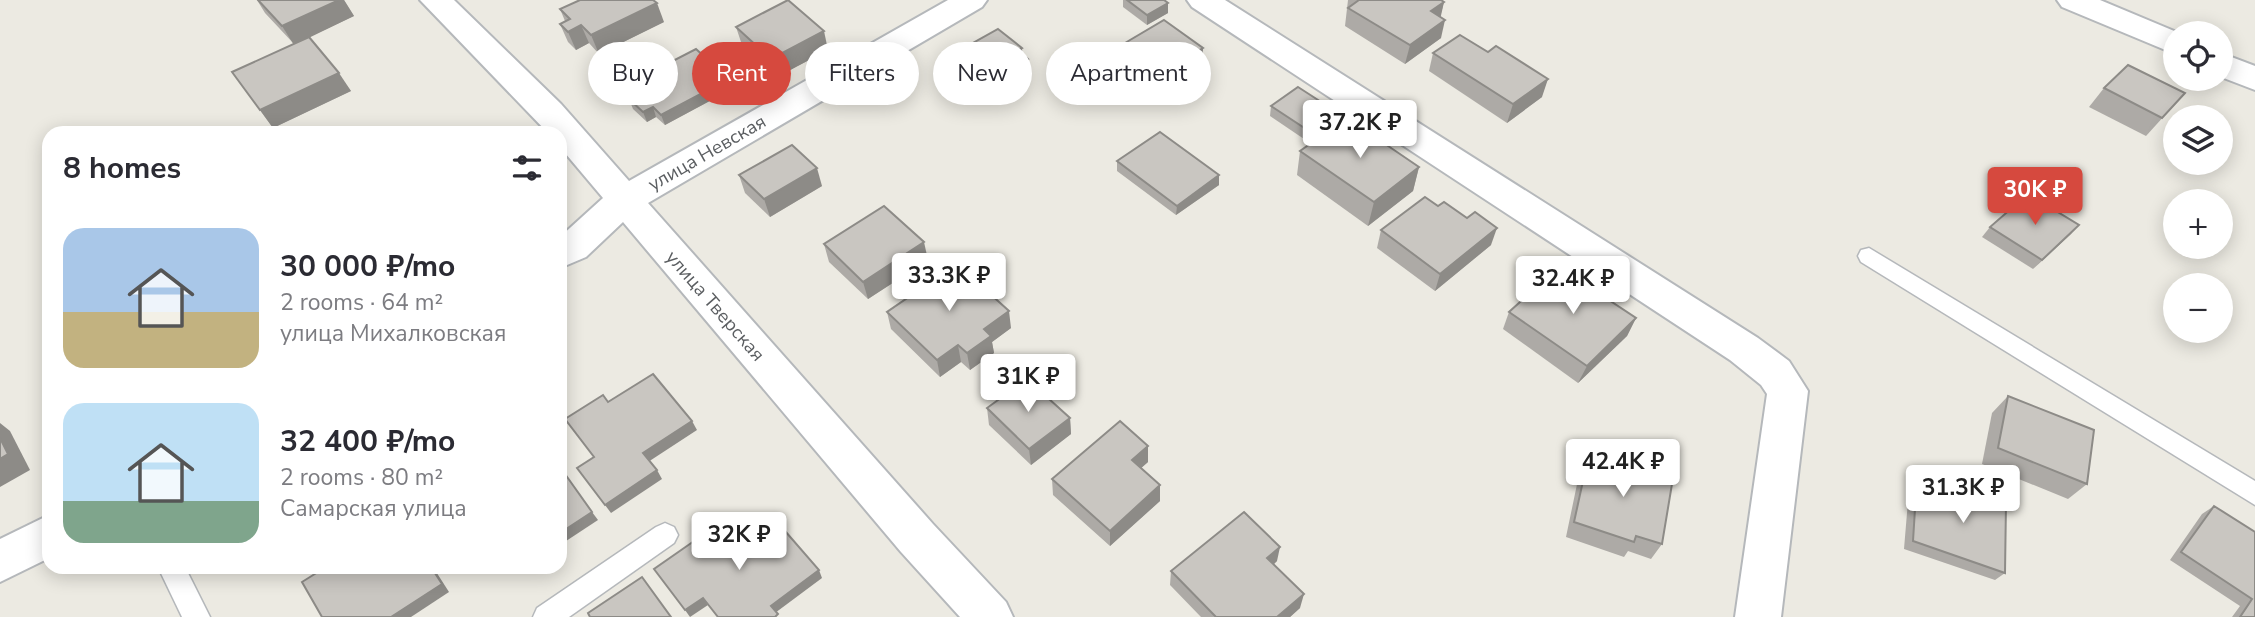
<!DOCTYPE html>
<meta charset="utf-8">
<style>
body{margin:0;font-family:"Nunito Sans",sans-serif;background:#f2f2f3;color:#2b2b33;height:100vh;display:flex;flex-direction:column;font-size:26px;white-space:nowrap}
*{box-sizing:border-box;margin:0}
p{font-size:23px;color:#7c7c81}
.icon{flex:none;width:38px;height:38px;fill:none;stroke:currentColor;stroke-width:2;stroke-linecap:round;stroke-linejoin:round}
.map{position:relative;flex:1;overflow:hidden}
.side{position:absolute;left:42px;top:126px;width:525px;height:448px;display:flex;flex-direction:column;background:#fff;border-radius:21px;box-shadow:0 4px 18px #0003}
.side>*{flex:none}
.guide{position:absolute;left:588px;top:42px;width:665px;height:63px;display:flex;gap:14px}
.fabs{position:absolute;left:2163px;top:21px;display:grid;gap:14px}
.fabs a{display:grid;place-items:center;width:70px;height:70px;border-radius:50%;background:#fff;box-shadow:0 4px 18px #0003;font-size:35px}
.price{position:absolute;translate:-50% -60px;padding:0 16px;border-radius:7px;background:#fff;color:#222;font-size:23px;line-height:46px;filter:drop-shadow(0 2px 4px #0008)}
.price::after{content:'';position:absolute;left:50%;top:42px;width:21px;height:16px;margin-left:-10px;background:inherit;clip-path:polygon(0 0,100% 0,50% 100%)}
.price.selected{background:#d6493e;color:#fff}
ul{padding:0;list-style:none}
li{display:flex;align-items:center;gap:21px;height:175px;padding:0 21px}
li span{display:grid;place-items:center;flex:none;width:196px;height:140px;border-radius:21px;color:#555}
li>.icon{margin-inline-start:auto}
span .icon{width:84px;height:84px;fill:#fffc;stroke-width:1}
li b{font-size:30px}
h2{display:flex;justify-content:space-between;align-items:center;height:84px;padding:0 21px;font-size:30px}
.chip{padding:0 24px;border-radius:32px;background:#fff;box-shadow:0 4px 18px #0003;font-size:24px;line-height:63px}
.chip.selected{background:#d6493e;color:#fff}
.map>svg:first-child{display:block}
</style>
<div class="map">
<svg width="2255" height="617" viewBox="0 0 2255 617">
<rect width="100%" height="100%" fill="#eceae2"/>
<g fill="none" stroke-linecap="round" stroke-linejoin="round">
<g stroke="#b5b8bb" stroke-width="3">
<g id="service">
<polygon points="1869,248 2255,481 2255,505 1861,262 1858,256 1861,250"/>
<polygon points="665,523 674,527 678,535 674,543 569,617 533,617 537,608 656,527"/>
<polygon points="158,567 185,567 210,617 182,617"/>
</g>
</g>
<g stroke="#b5b8bb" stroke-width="4">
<g id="minor">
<polygon points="420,0 454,0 561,104 629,181 948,0 987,0 982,7 648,203 933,524 1006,602 1013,617 960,617 901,552 623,222 586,257 560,268 560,237 603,198 560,147 560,133 548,133"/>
<polygon points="1187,0 1225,0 1758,338 1789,361 1808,391 1781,617 1735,617 1767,394 1761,385 1730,360 1192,7"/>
<polygon points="2057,0 2100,0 2179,33 2175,33 2175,54 2062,7"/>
<polygon points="2221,53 2255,66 2255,90 2221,77"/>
<polygon points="49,515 49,558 0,582 0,539"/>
</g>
</g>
<use href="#service" fill="#fff" fill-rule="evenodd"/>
<use href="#minor" fill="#fff" fill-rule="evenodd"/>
</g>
<g fill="#adaaa6">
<polygon points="257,0 344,0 354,16 309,37 351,91 273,128 232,72 294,44 265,13"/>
<polygon points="1123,0 1164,0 1168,13 1147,25 1123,7"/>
<polygon points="1348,0 1441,0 1444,2 1440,17 1441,38 1405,64 1345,26"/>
<polygon points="560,9 664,22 599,54 589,43 576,50 568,42 560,24 565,21"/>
<polygon points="736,27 828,50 777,77 742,45"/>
<polygon points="1125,43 1203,48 1202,67 1163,90 1125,61"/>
<polygon points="957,52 1022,53 1030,77 994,98 960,70"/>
<polygon points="1433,53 1542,97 1507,123 1429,71"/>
<polygon points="729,79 732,89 665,125 656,117 647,122 633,109 629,99 636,95 630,83"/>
<polygon points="2104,88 2185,93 2146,136 2089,107"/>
<polygon points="1271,106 1332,109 1331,119 1304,139 1270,116"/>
<polygon points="1300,151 1419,167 1413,191 1368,226 1297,175"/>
<polygon points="1117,161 1219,175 1219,185 1176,215 1117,171"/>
<polygon points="739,175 822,186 770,217 745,193"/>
<polygon points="1438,206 1491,245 1435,291 1377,248 1381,230"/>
<polygon points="2079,225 2033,269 1982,237 1990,227"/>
<polygon points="824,244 928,260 868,299 829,262"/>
<polygon points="887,312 1011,328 992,342 994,353 970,370 961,362 940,377 891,329"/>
<polygon points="1509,312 1636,318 1627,336 1578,383 1503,329"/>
<polygon points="2008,396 2087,484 2068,499 1982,464 1992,413"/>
<polygon points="987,408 1070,418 1071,434 1031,465 989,425"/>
<polygon points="1590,449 1656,479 1662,544 1651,559 1628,551 1624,557 1566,537 1581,465"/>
<polygon points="1148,462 1141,468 1160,485 1160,501 1110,546 1053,495 1052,479"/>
<polygon points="1936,480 2005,573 1995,580 1904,549 1908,501 1916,493 1926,496 1927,488"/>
<polygon points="2214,506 2255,532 2255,617 2232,617 2240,606 2170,560 2202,514"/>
<polygon points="1277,561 1274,564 1300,608 1290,617 1201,617 1170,585 1171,571"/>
</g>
<g fill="#8d8b87">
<polygon points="339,0 344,0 354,16 294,45 282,26"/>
<polygon points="1444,2 1440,20 1431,11"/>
<polygon points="657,3 664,22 599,54 591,35"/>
<polygon points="1168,3 1168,13 1147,25 1147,15"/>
<polygon points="1445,20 1441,38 1405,64 1410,45"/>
<polygon points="581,25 589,43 576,50 568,32"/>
<polygon points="824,31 828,50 777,77 771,59"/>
<polygon points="1022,48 1023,62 1028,59 1030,77 994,98 992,79 1018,50"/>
<polygon points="1203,48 1202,67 1163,90 1164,72"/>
<polygon points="339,73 351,91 273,128 260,110"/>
<polygon points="729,79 732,89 665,125 661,115"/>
<polygon points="1548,79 1542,97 1507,123 1513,104"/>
<polygon points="653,107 656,117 647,122 643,112"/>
<polygon points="1332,109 1331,119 1304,139 1306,129"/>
<polygon points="1419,167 1413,191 1368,226 1374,202"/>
<polygon points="817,168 822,186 770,217 764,199"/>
<polygon points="1219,175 1219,185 1176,215 1177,206"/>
<polygon points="2079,225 2071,234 2033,269 2042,260"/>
<polygon points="1497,228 1491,245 1435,291 1440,274"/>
<polygon points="924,242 928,260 868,299 863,282"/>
<polygon points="1009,311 1011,328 992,342 994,353 970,370 967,353 984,329"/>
<polygon points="1636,318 1627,336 1578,383 1587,366"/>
<polygon points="958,345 961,362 940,377 937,360"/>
<polygon points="1070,418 1071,434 1031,465 1029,449"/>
<polygon points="692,421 697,430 648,462 643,453"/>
<polygon points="0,423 10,431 30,470 0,487"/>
<polygon points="1148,446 1148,462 1132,476 1132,460"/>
<polygon points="657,470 662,479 611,513 605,505"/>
<polygon points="1160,485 1160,501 1110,546 1110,531"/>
<polygon points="592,512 598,520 560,545 560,533"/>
<polygon points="1280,547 1277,561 1264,573 1267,558"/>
<polygon points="431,567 433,567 449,592 411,617 391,617"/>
<polygon points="472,567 486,567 477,573"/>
<polygon points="819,570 822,578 775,613 771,606"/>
<polygon points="1304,594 1300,608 1290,617 1277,617"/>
<polygon points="703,598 708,605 690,617 685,610"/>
</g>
<g fill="#c9c6c1" stroke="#8d8b87" stroke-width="2">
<polygon points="258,0 339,0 282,26"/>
<polygon points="580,0 653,0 657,3 591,35 581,25 568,32 560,24 570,19 560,9"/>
<polygon points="788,0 824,31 771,59 736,27"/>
<polygon points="1127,0 1164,0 1168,3 1147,15"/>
<polygon points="1359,0 1441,0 1444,2 1431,11 1445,20 1410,45 1348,8"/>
<polygon points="1164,20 1203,48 1164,72 1125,43"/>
<polygon points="998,29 1022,48 1018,50 1028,59 992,79 957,52"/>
<polygon points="1460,35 1488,52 1496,46 1548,79 1513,104 1433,53"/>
<polygon points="309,37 339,73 260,110 232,72"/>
<polygon points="696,49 729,79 661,115 653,107 643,112 629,99 640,93 630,83"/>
<polygon points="2128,65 2185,93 2162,118 2104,88"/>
<polygon points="1298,87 1332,109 1306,129 1271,106"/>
<polygon points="1347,118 1419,167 1374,202 1300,151"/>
<polygon points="1160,132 1219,175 1177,206 1117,161"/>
<polygon points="792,145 817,168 764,199 739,175"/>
<polygon points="2028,194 2079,225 2042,260 1990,227"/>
<polygon points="1425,197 1438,206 1444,202 1467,218 1475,212 1497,228 1440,274 1381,230"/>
<polygon points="884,206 924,242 863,282 824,244"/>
<polygon points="957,264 1009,311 984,329 991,336 967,353 958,345 937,360 887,312"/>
<polygon points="1559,267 1636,318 1587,366 1509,312"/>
<polygon points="653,374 692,421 643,453 657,470 605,505 577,468 594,457 565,419 603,395 608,402"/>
<polygon points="1027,379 1070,418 1029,449 987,408"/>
<polygon points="2008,396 2094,430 2087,484 1998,448"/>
<polygon points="1120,421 1148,446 1132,460 1160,485 1110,531 1052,479"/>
<polygon points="0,438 8,454 0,459"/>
<polygon points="1590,449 1658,471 1656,479 1672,484 1662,544 1636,536 1634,542 1574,522"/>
<polygon points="565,474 592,512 560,533 560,478"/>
<polygon points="1936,480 2006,503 2005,573 1913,541 1916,493 1934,499"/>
<polygon points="2214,506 2255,532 2255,617 2240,617 2252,599 2181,552"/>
<polygon points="1244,512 1280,547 1267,558 1304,594 1277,617 1216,617 1171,571"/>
<polygon points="772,516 819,570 771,606 778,614 775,617 718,617 703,598 685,610 654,569 707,532 722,551"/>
<polygon points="326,567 431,567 442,584 391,617 322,617 302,582"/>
<polygon points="642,577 671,617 590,617 588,613"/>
</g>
<g text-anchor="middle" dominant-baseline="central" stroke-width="7" stroke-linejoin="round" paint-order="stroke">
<g font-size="19" fill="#5b5e61" stroke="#fff">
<text transform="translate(707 153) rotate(-30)">улица Невская</text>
<text transform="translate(715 306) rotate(49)">улица Тверская</text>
</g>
</g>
</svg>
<div class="fabs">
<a><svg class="icon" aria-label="locate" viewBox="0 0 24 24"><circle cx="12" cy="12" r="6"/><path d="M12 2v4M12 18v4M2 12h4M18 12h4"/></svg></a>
<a><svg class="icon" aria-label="layers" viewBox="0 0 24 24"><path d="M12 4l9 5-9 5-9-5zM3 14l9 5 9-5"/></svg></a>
<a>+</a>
<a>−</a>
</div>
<b class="price" style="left:1360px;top:160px">37.2K ₽</b>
<b class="price selected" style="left:2035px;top:227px">30K ₽</b>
<b class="price" style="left:949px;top:313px">33.3K ₽</b>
<b class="price" style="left:1573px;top:316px">32.4K ₽</b>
<b class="price" style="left:1028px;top:414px">31K ₽</b>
<b class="price" style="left:1623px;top:499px">42.4K ₽</b>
<b class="price" style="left:1963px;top:525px">31.3K ₽</b>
<b class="price" style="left:739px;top:572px">32K ₽</b>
<div class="guide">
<a class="chip">Buy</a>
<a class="chip selected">Rent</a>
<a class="chip">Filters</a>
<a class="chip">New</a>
<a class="chip">Apartment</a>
</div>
<section class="side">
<h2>8 homes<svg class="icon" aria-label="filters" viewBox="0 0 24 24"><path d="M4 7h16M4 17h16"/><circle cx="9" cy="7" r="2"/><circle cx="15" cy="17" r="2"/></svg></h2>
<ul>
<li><span style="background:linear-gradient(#a9c7e8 60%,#c2b280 0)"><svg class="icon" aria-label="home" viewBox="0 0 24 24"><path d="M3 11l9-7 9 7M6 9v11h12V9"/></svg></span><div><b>30 000 ₽/mo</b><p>2 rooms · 64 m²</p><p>улица Михалковская</p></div></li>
<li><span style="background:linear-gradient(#bfe0f5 70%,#7fa58c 0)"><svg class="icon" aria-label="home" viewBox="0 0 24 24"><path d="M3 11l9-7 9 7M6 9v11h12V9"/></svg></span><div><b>32 400 ₽/mo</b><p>2 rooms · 80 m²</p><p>Самарская улица</p></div></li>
</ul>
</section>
</div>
